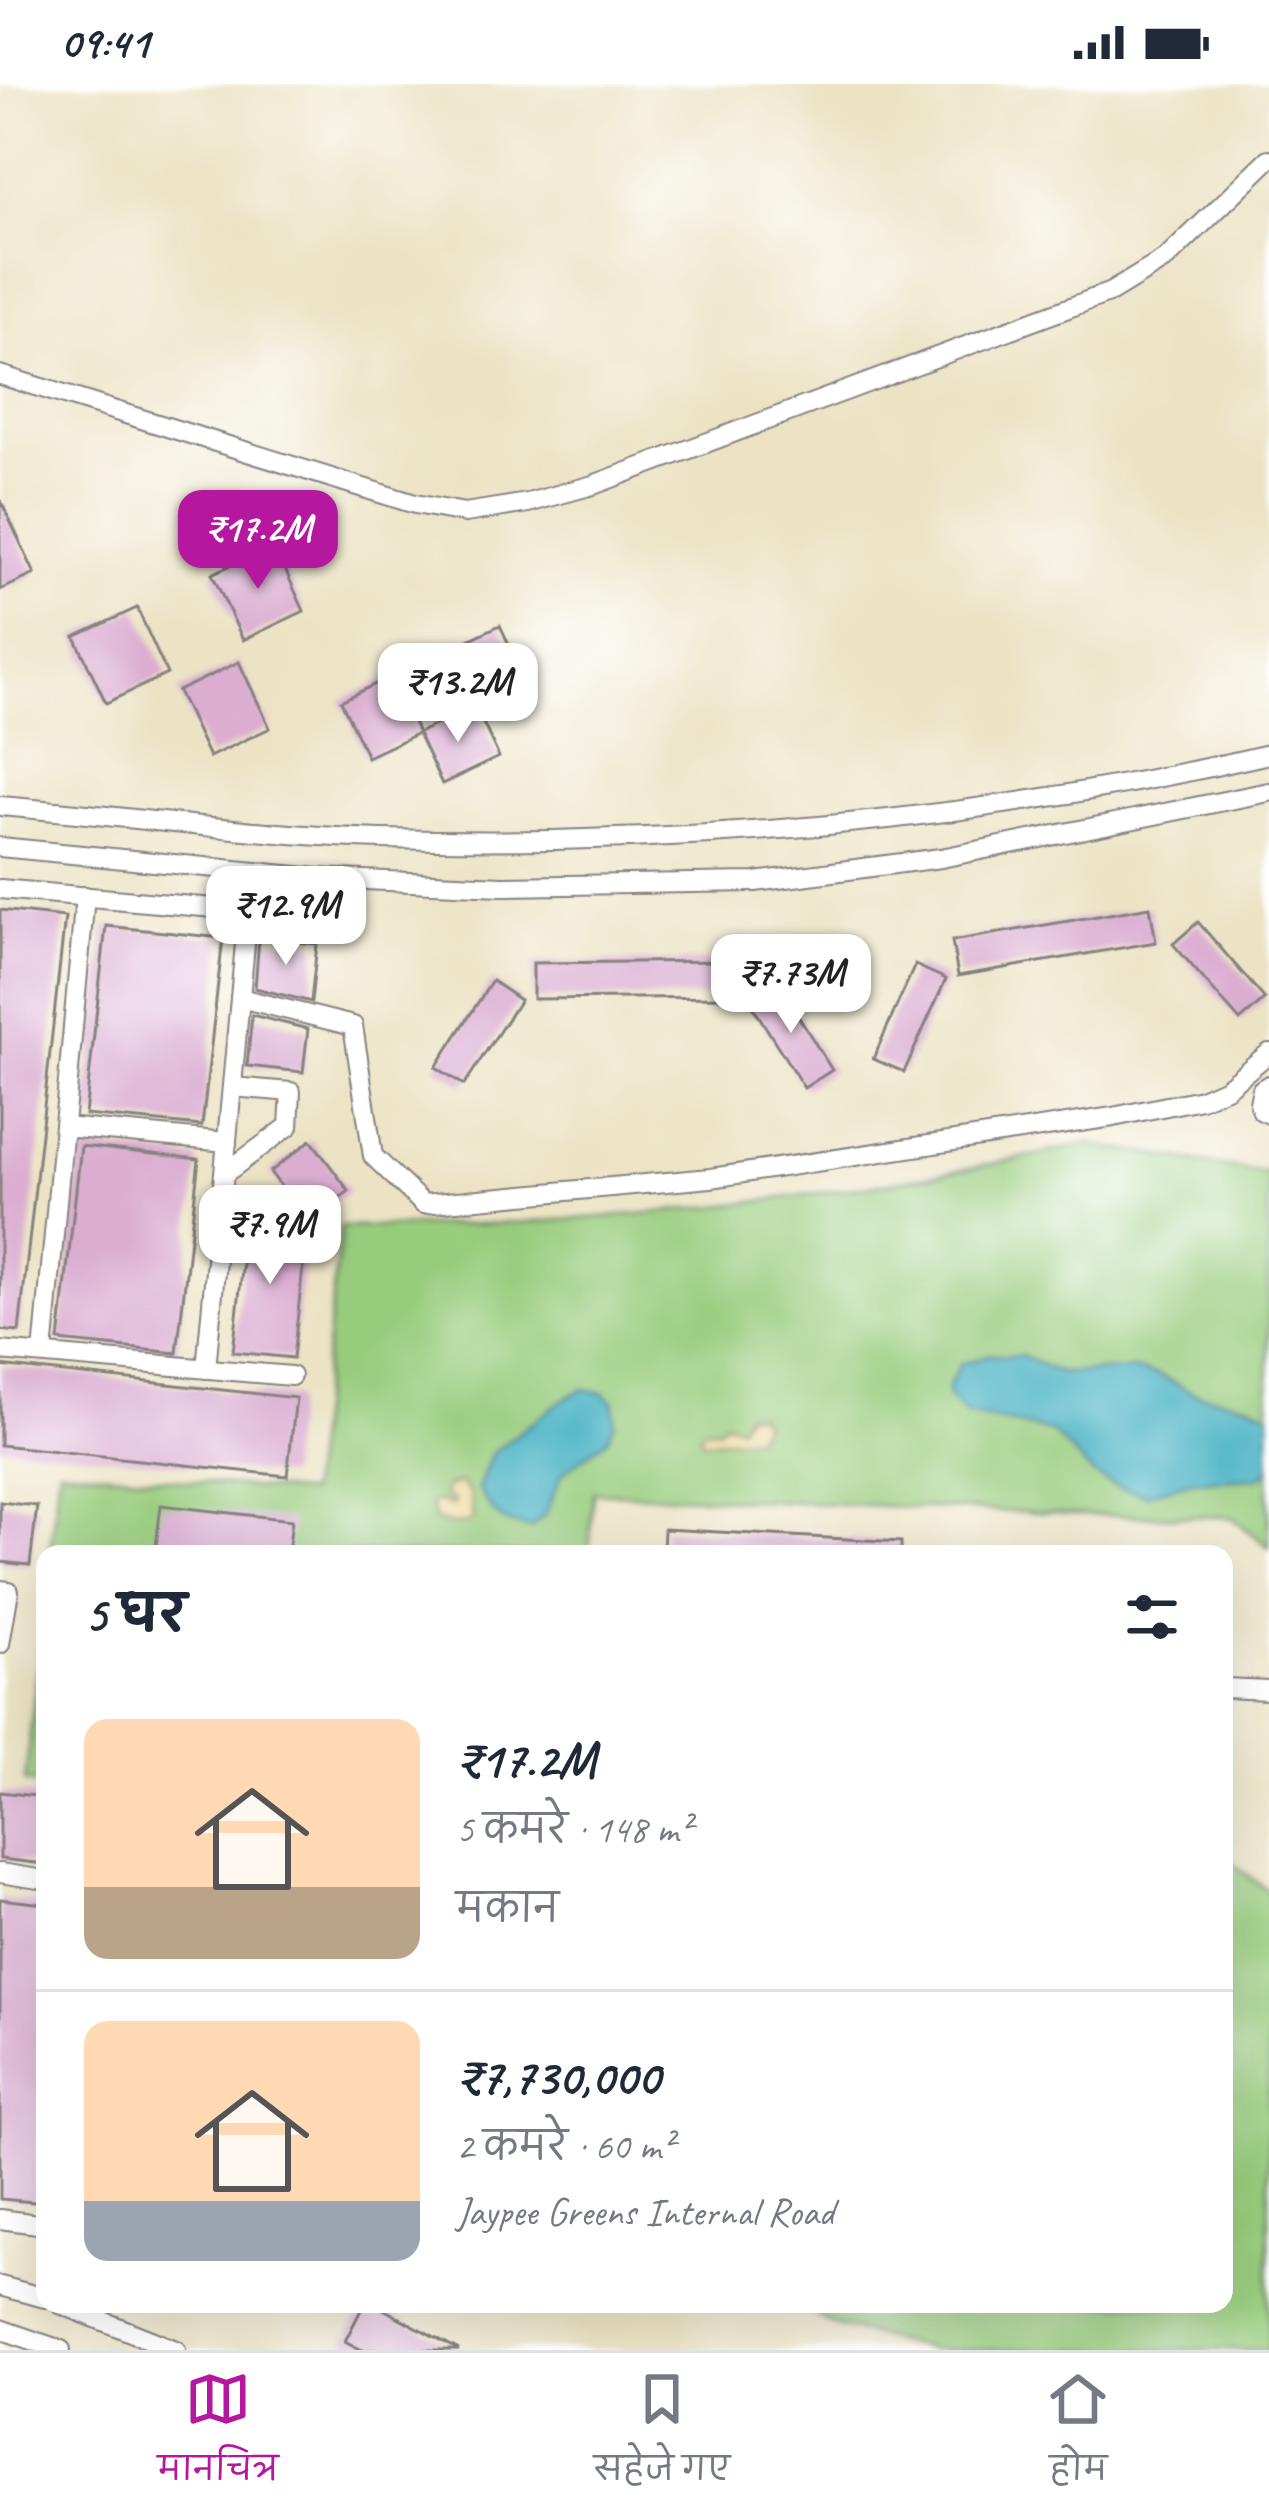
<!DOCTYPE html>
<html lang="hi">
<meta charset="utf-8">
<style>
body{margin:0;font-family:Caveat,"Playpen Sans Deva",sans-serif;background:#f6f6f7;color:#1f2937;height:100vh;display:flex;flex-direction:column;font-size:45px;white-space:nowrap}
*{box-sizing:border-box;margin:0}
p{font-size:39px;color:#747a83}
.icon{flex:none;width:66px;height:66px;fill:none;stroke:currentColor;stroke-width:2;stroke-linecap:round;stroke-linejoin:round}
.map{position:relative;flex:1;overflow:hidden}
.details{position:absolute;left:36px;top:1461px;width:1197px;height:768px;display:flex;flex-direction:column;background:#fff;border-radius:24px;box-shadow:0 12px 48px #0002}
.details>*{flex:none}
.price{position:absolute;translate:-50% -102px;padding:0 27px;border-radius:24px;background:#fff;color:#222;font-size:39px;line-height:78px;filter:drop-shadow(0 3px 6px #0008)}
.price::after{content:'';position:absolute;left:50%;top:72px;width:36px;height:27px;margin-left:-18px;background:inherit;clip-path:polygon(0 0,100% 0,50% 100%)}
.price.active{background:#b5179e;color:#fff}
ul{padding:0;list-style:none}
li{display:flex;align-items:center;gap:36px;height:300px;padding:0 48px}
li+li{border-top:3px solid #e0e1e3}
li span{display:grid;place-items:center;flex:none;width:336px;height:240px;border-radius:24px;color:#555}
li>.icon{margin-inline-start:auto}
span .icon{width:144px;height:144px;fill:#fffc;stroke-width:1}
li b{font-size:51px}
h2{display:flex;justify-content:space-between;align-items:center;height:144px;padding:0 48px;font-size:51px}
.status{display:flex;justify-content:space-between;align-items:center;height:84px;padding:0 60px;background:#fff;direction:ltr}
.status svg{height:33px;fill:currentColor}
.tab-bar{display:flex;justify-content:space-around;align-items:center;height:168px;border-top:3px solid #e0e1e3;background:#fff;font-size:33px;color:#747a83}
.tab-bar a{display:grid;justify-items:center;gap:6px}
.tab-bar .active{color:#b5179e}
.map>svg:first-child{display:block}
</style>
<div class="status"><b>09:41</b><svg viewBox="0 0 49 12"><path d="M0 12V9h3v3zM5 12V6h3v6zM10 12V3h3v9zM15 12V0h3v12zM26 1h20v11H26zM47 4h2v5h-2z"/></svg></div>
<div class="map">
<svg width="1269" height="2266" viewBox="0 0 1269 2266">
<rect width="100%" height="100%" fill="#fff"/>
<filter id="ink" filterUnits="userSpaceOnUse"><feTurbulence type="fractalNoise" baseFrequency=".00833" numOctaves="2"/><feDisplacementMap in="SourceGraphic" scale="24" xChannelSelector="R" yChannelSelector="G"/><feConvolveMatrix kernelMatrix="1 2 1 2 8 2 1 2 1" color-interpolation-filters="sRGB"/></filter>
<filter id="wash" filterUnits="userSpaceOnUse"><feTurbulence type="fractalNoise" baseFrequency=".004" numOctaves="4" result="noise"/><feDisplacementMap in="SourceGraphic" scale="48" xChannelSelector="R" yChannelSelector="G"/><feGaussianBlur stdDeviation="2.7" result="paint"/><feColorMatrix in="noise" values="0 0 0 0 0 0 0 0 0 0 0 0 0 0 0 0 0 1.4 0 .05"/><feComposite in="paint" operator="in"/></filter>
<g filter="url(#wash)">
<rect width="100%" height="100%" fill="#ece3c4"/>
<g fill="#98cc7d" stroke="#5d775c" stroke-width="3" fill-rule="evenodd">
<path d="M1087 1060 1269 1090V1329L1252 1320 1194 1309 1158 1291 1105 1287 1059 1289 1021 1272 988 1271 949 1300 948 1312 968 1331 1052 1348 1093 1389 1119 1404 1146 1410 1192 1397 1258 1394 1269 1387V1463L1232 1433 1079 1431 593 1408 589 1470H50L59 1384 308 1409 341 1143C592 1143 842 1115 1087 1060ZM583 1305 603 1309 576 1377 562 1390 554 1405H478L492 1369 558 1319Z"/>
<polygon points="45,1513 45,1700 25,1698"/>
<polygon points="1224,1772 1269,1808 1269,2266 930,2266 833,2241 797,2220 1224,2220"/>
</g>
<g fill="#eeda9e" stroke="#887e6c" stroke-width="3">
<polygon points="746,1328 759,1330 763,1339 756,1352 702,1357 700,1349 705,1344 718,1345 724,1337 739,1342"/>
<path d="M460 1399 470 1410 473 1436C463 1443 444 1442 434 1435L431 1421 436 1417 452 1422 454 1417 444 1412 446 1403Z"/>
</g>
<g fill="#45b1c3" stroke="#346a7f" stroke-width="3">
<polygon points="988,1271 1022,1272 1060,1289 1135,1286 1158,1291 1194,1309 1252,1320 1269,1329 1269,1387 1258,1394 1192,1397 1146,1410 1119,1404 1093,1390 1052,1348 967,1331 948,1313 949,1300 960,1280"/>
<path d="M583 1305 603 1309 614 1318 615 1339 607 1355 562 1390 544 1432 531 1444C500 1440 493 1431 478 1405L492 1369 558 1319Z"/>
</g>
<g id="blocks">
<g fill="#daadd1">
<polygon points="0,415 35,490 0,506"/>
<polygon points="274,461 304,527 243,556 212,490"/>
<polygon points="137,524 167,590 106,619 75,553"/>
<polygon points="500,541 526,598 475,622 448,566"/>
<polygon points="239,578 270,644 209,673 178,607"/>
<polygon points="392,592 418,649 367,673 341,617"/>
<polygon points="475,622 499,673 442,700 418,649"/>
<polygon points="1150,823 1156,858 958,892 952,857"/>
<polygon points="0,826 65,833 19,1248 0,1246"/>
<polygon points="1198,838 1265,915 1240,937 1173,860"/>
<polygon points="106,842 223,854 202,1042 85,1031"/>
<polygon points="259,854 317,860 311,918 255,904"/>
<polygon points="733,877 733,913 533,915 533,879"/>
<polygon points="915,881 946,895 904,988 873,975"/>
<polygon points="492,897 520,916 464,1001 436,983"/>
<polygon points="778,900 832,986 804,1004 750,918"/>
<polygon points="252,931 308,945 303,988 247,982"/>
<polygon points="311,1056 349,1107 308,1138 270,1088"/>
<polygon points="81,1062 199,1075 177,1269 59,1257"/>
<polygon points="248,1132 308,1138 293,1274 233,1268"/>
<polygon points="0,1282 296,1314 287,1392 0,1361"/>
<polygon points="0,1418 37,1422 30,1481 0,1478"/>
<polygon points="161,1421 292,1436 288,1470 155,1470"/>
<polygon points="664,1445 901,1458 901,1470 663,1470"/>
<polygon points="0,1708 45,1713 45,1780 0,1775"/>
<polygon points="0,1815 45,1820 45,2119 0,2115"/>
<polygon points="364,2220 374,2220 459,2266 362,2266 345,2257"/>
</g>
</g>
</g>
<g filter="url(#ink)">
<use href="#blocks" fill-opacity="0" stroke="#878280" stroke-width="3"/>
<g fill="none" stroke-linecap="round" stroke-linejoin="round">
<g stroke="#878280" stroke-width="22">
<g id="street">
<polyline points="0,291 415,420 465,429 528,419 593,401 1111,208 1167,174 1269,75"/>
<path d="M0 722C126 732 255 751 382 755 680 763 978 738 1269 670"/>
<polyline points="0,763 317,794 503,802 755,798 941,774 1269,708"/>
<polyline points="0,805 248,827 206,1285"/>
<polyline points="240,914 353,942 373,1072 423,1120 711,1094 1113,1033 1201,1015 1226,1004 1269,969"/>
<polyline points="1269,1001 1262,1005 1259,1019 1262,1027 1269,1030"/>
<polyline points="64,1043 227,1058"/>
<polyline points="224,1090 289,1042 291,1008 232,1003"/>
<polyline points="0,1267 291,1292"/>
<polyline points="43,1270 85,812"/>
<polyline points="0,1506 9,1507 0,1560"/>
<polyline points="1224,1604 1268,1606"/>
<polyline points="0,1789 45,1796"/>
<polyline points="0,2135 45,2141"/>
<polyline points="0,2202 45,2214"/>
<polyline points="60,2220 176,2266"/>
<polyline points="0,2245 61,2266"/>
</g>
</g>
<use href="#street" stroke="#fff" stroke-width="18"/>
</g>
</g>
</svg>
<b class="price active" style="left:258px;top:508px">₹17.2M</b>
<b class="price" style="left:458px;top:661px">₹13.2M</b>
<b class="price" style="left:286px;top:884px">₹12.9M</b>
<b class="price" style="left:791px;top:952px">₹7.73M</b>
<b class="price" style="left:270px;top:1203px">₹7.9M</b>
<section class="details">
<h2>5 घर<svg class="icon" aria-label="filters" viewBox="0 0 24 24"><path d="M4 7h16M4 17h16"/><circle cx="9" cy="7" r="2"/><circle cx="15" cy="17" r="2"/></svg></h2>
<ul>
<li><span style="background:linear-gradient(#ffd9b3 70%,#b9a48a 0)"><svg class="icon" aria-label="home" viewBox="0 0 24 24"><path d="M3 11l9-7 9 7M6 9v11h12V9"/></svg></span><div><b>₹17.2M</b><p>5 कमरे · 148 m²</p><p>मकान</p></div></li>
<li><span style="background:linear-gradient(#ffd9b3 75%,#9aa5b1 0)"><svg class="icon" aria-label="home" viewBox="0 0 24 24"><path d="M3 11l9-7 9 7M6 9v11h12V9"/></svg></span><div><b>₹7,730,000</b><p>2 कमरे · 60 m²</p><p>Jaypee Greens Internal Road</p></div></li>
</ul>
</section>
</div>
<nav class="tab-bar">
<a class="active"><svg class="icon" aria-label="map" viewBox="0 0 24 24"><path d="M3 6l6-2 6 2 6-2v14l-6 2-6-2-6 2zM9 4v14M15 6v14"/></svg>मानचित्र</a>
<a><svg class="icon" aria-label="saved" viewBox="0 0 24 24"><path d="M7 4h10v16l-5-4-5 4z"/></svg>सहेजे गए</a>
<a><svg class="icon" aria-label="home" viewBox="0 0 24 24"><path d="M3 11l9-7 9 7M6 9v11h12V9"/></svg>होम</a>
</nav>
